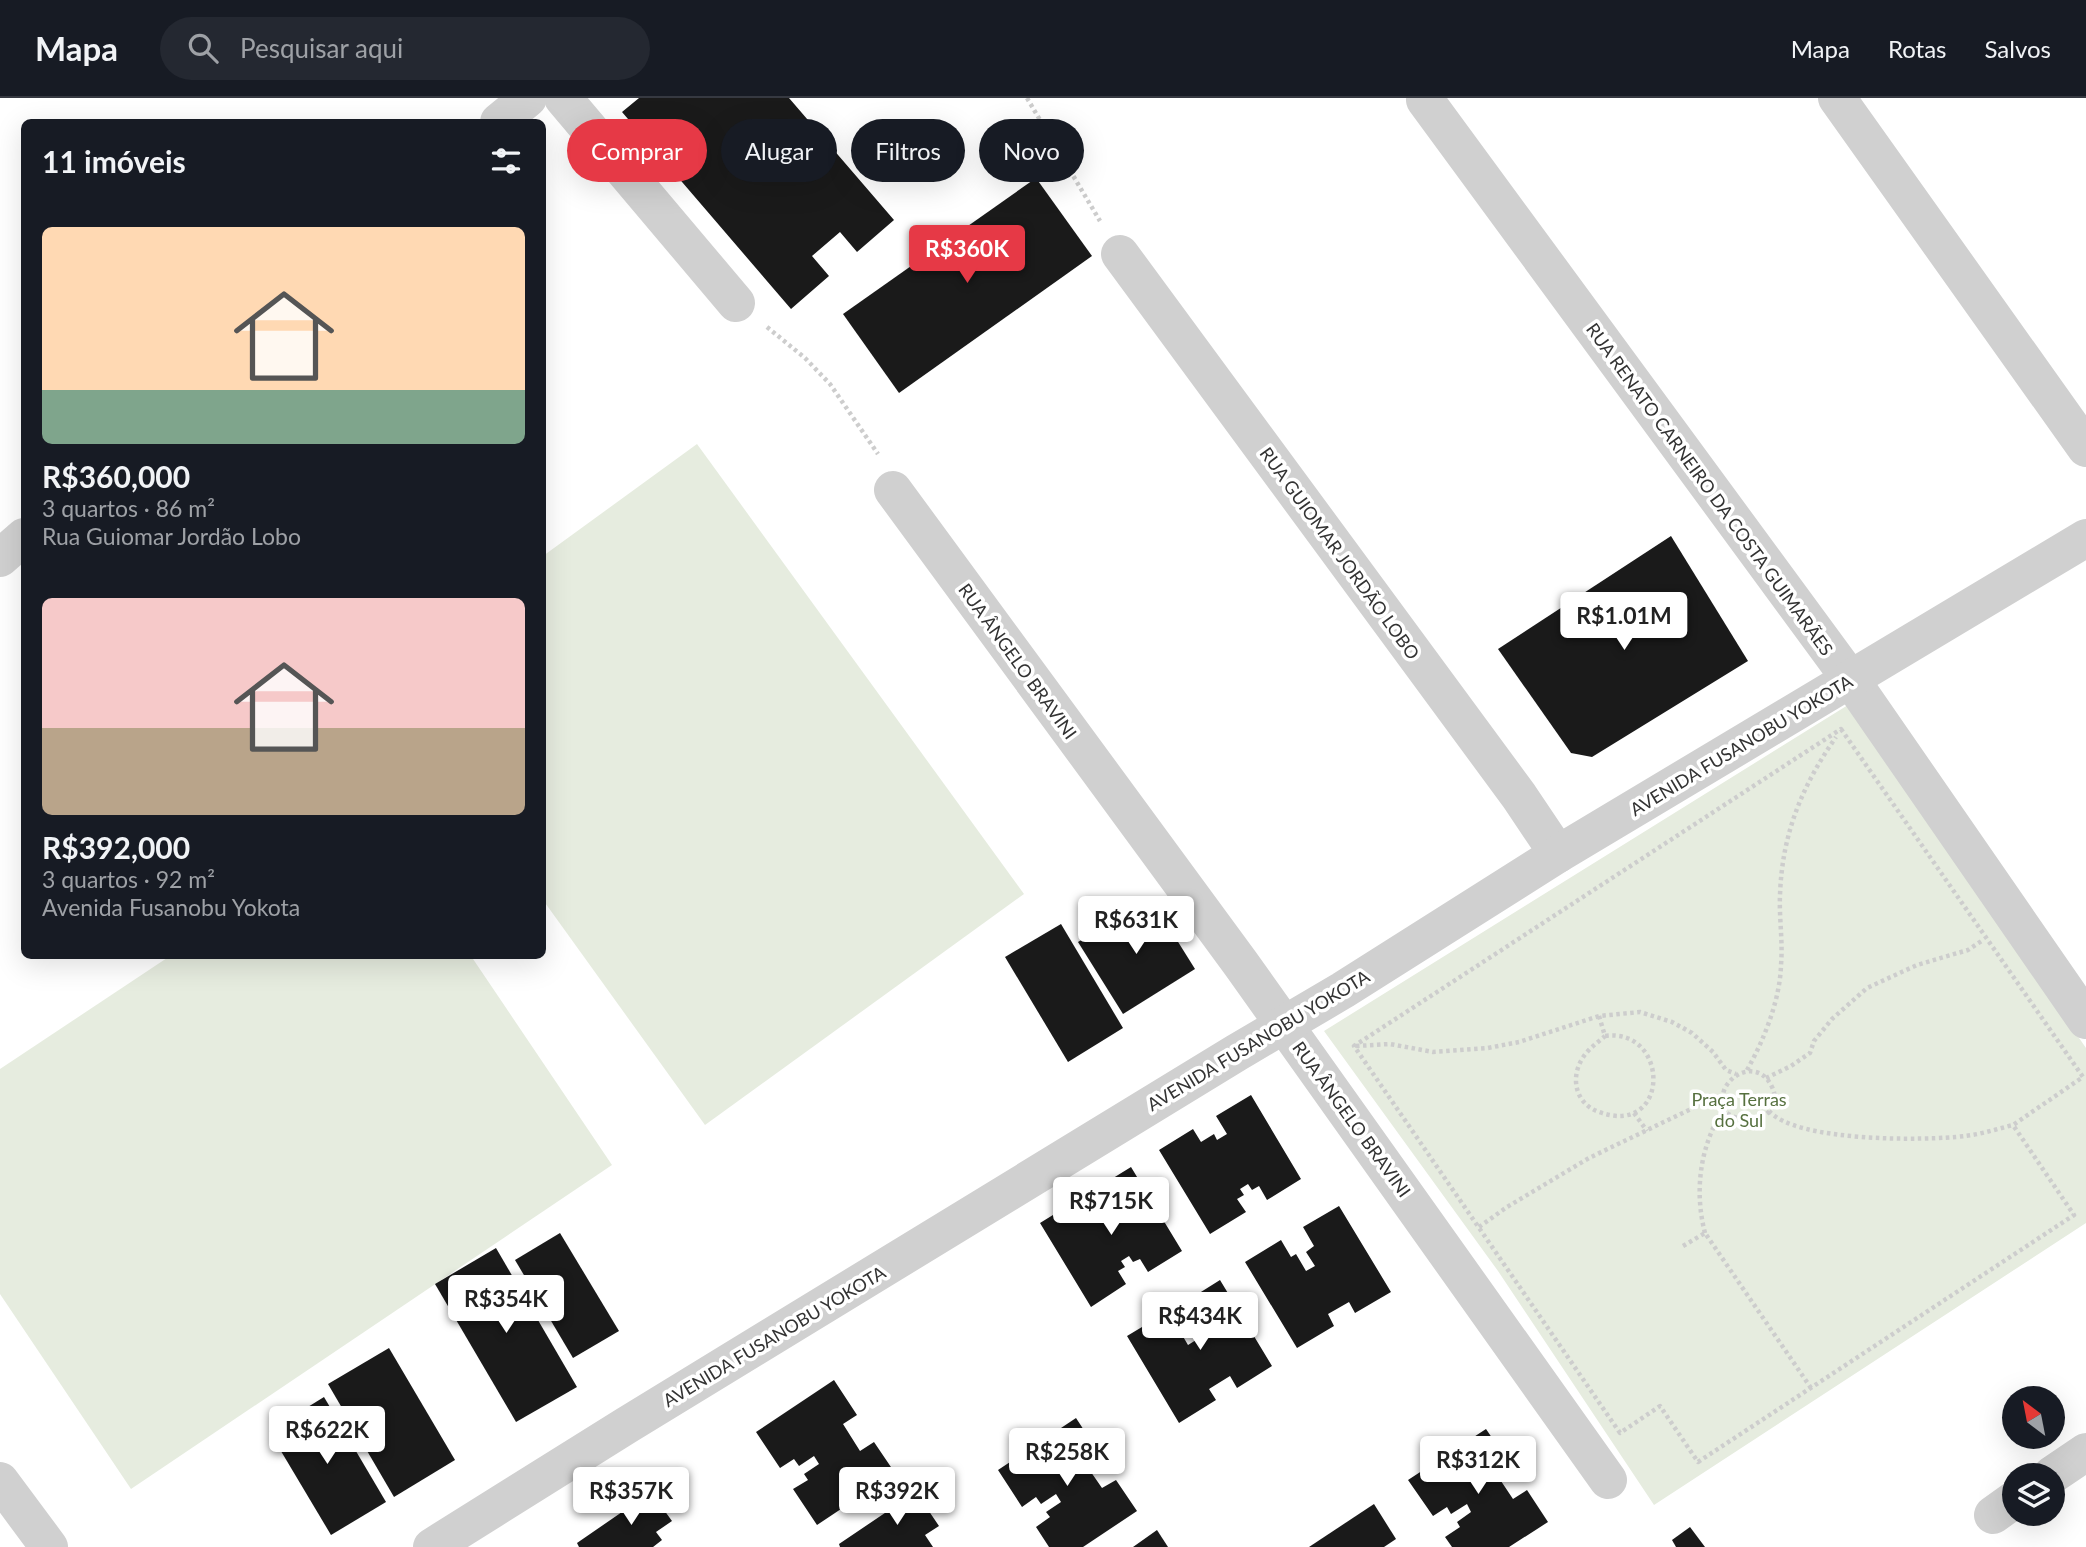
<!DOCTYPE html>
<html lang="pt">
<meta charset="utf-8">
<style>
body{margin:0;font-family:Lato,sans-serif;background:#242831;color:#f1f3f6;height:100vh;display:flex;flex-direction:column;font-size:26px;white-space:nowrap}
*{box-sizing:border-box;margin:0}
p{font-size:23px;color:#9ea1a6}
.icon{flex:none;width:38px;height:38px;fill:none;stroke:currentColor;stroke-width:2;stroke-linecap:round;stroke-linejoin:round}
.map{position:relative;flex:1;overflow:hidden}
.details{position:absolute;left:21px;top:21px;width:525px;height:840px;display:flex;flex-direction:column;background:#171b24;border-radius:10px;box-shadow:0 7px 28px #0002}
.details>*{flex:none}
.banner{position:absolute;left:567px;top:21px;width:665px;height:63px;display:flex;gap:14px}
.needle{width:46px;rotate:328deg}
.tools{position:absolute;left:2002px;top:1288px;display:grid;gap:14px}
.tools a{display:grid;place-items:center;width:63px;height:63px;border-radius:50%;background:#171b24;box-shadow:0 7px 28px #0002;font-size:35px}
.price{position:absolute;translate:-50% -60px;padding:0 16px;border-radius:7px;background:#fff;color:#222;font-size:23px;line-height:46px;filter:drop-shadow(0 2px 4px #0008)}
.price::after{content:'';position:absolute;left:50%;top:42px;width:21px;height:16px;margin-left:-10px;background:inherit;clip-path:polygon(0 0,100% 0,50% 100%)}
.price.selected{background:#e63946;color:#fff}
ul{padding:0;list-style:none}
li{display:grid;align-content:center;gap:14px;height:371px;padding:0 21px}
li span{display:grid;place-items:center;height:217px;border-radius:10px;color:#555}
li>.icon{margin-inline-start:auto}
span .icon{width:126px;height:126px;fill:#fffc;stroke-width:1}
li b{font-size:30px}
h2{display:flex;justify-content:space-between;align-items:center;height:84px;padding:0 21px;font-size:30px}
.tag{padding:0 24px;border-radius:32px;background:#171b24;box-shadow:0 7px 28px #0002;font-size:24px;line-height:63px}
.tag.selected{background:#e63946;color:#fff}
header{display:flex;align-items:center;gap:42px;box-sizing:border-box;height:98px;padding:0 35px;background:#171b24;border-bottom:2px solid #363941}
header strong{font-size:33px}
nav{display:flex;gap:38px;margin-inline-start:auto;font-size:24px}
.search{width:490px;height:63px;background:#242831;display:flex;align-items:center;gap:18px;box-sizing:border-box;padding:0 24px;border-radius:38px;color:#9ea1a6;font-size:26px}
.map>svg:first-child{display:block}
</style>
<header>
<strong>Mapa</strong>
<div class="search"><svg class="icon" aria-label="search" viewBox="0 0 24 24"><circle cx="10" cy="10" r="6"/><path d="M15 15l6 6"/></svg>Pesquisar aqui</div>
<nav><a>Mapa</a><a>Rotas</a><a>Salvos</a></nav>
</header>
<div class="map">
<svg width="2086" height="1449" viewBox="0 0 2086 1449">
<rect width="100%" height="100%" fill="#fff"/>
<g fill="#e6ecdf">
<polygon points="697,346 1024,796 705,1027 543,802 543,458"/>
<polygon points="1848,607 2086,950 2086,1125 1654,1407 1498,1173 1324,933"/>
<polygon points="170,858 471,858 612,1067 131,1391 0,1196 0,971"/>
</g>
<g fill="#1a1a1a">
<polygon points="639,0 789,0 894,122 857,154 840,134 812,158 829,178 791,211 622,14"/>
<polygon points="1036,80 1092,158 899,295 843,216"/>
<polygon points="1671,438 1748,563 1592,659 1571,655 1498,551"/>
<polygon points="1150,799 1195,871 1123,916 1078,844"/>
<polygon points="1061,826 1123,930 1068,964 1005,859"/>
<polygon points="1251,997 1301,1081 1267,1102 1259,1088 1252,1092 1248,1086 1240,1091 1244,1097 1237,1101 1246,1114 1210,1136 1159,1052 1193,1031 1201,1044 1214,1036 1217,1042 1227,1036 1216,1018"/>
<polygon points="1131,1069 1182,1153 1148,1174 1140,1161 1133,1164 1129,1158 1121,1163 1125,1169 1118,1173 1126,1186 1091,1209 1040,1125 1074,1104 1082,1116 1095,1109 1098,1114 1107,1108 1097,1090"/>
<polygon points="1339,1108 1391,1194 1355,1215 1349,1204 1328,1216 1334,1228 1297,1250 1245,1164 1281,1142 1291,1159 1296,1156 1306,1173 1315,1168 1306,1154 1314,1148 1303,1129"/>
<polygon points="560,1135 619,1233 573,1260 515,1162"/>
<polygon points="496,1150 577,1289 516,1324 435,1186"/>
<polygon points="1220,1182 1272,1268 1237,1290 1230,1278 1209,1291 1216,1302 1179,1325 1127,1238 1162,1217 1172,1233 1178,1230 1188,1247 1196,1242 1188,1228 1196,1223 1185,1204"/>
<polygon points="389,1250 455,1362 394,1399 328,1286"/>
<polygon points="834,1282 857,1317 843,1326 860,1353 874,1344 895,1375 817,1427 793,1391 808,1382 804,1376 819,1366 814,1358 799,1368 794,1361 780,1370 756,1334"/>
<polygon points="324,1299 386,1404 331,1437 269,1333"/>
<polygon points="1076,1320 1099,1355 1084,1364 1102,1390 1116,1382 1137,1413 1083,1449 1049,1449 1036,1429 1050,1419 1046,1414 1061,1404 1056,1396 1041,1406 1036,1399 1022,1409 998,1372"/>
<polygon points="1486,1331 1509,1365 1495,1374 1513,1401 1527,1392 1548,1424 1509,1449 1452,1449 1445,1439 1460,1429 1457,1424 1471,1414 1467,1406 1451,1416 1447,1409 1433,1418 1408,1382"/>
<polygon points="651,1394 672,1423 656,1434 662,1442 653,1449 579,1449 577,1445"/>
<polygon points="916,1394 939,1428 925,1437 933,1449 840,1449 839,1446"/>
<polygon points="1374,1406 1396,1441 1384,1449 1309,1449"/>
<polygon points="1690,1429 1705,1449 1676,1449 1672,1442"/>
<polygon points="1157,1432 1168,1449 1133,1449"/>
</g>
<g fill="none" stroke-linecap="round" stroke-linejoin="round">
<g stroke="#cdcdcd" stroke-width="4.5" stroke-dasharray="3.5 3.5" stroke-linecap="butt">
<polyline points="1027,0 1100,123"/>
<polyline points="767,229 805,260 830,286 878,356"/>
<polygon points="1841,631 2083,979 2013,1027 2074,1117 1698,1364 1660,1308 1620,1335 1354,948"/>
<path d="M1599 918 1605 938C1670 929 1671 1040 1599 1014 1576 1006 1570 981 1582 961 1588 951 1597 945 1605 938"/>
<polyline points="1356,948 1390,946 1433,954 1488,950 1519,944 1599,918 1640,914 1672,924 1692,935 1713,954 1726,972 1736,976"/>
<path d="M1747 972C1764 942 1780 902 1781 867 1783 843 1779 820 1780 797 1782 736 1802 688 1836 639"/>
<polyline points="1766,980 1791,968 1810,955 1814,943 1832,921 1867,890 1917,867 1968,852 1983,842"/>
<path d="M1769 1013C1796 1044 1925 1043 1965 1038 1982 1036 1997 1031 2013 1027"/>
<polyline points="1634,1015 1647,1033"/>
<polyline points="1479,1129 1507,1109 1589,1060 1693,1010 1723,1000"/>
<path d="M1705 1135C1694 1093 1700 1048 1723 1012 1745 1032 1786 1018 1772 989 1762 966 1736 970 1725 990 1722 996 1723 1005 1723 1012"/>
<polyline points="1683,1148 1705,1135 1811,1290"/>
</g>
<g stroke="#d0d0d0" stroke-width="38">
<polyline points="563,0 736,205"/>
<polyline points="1837,0 2086,350"/>
<polyline points="1425,2 1851,582 2086,922"/>
<polyline points="499,24 528,0"/>
<polyline points="1120,156 1519,698 1558,756"/>
<polyline points="893,392 1241,866 1608,1382"/>
<polyline points="0,460 24,439"/>
<polyline points="2052,1377 2086,1354"/>
<polyline points="0,1383 49,1449"/>
<polyline points="1993,1417 2014,1402"/>
<polyline points="432,1449 627,1327 1236,955 1343,892 1558,756 2086,440"/>
</g>
</g>
<g text-anchor="middle" dominant-baseline="central" stroke-width="7" stroke-linejoin="round" paint-order="stroke">
<g font-size="18" fill="#333" stroke="#fff">
<text transform="translate(1710 391) rotate(54)">RUA RENATO CARNEIRO DA COSTA GUIMARÃES</text>
<text transform="translate(1340 455) rotate(54)">RUA GUIOMAR JORDÃO LOBO</text>
<text transform="translate(1018 563) rotate(54)">RUA ÂNGELO BRAVINI</text>
<text transform="translate(1741 647) rotate(-31)">AVENIDA FUSANOBU YOKOTA</text>
<text transform="translate(1258 942) rotate(-31)">AVENIDA FUSANOBU YOKOTA</text>
<text transform="translate(1352 1021) rotate(54)">RUA ÂNGELO BRAVINI</text>
<text transform="translate(774 1238) rotate(-31)">AVENIDA FUSANOBU YOKOTA</text>
</g>
<g font-size="18" fill="#56703f" stroke="#fff">
<text x="1739" y="1001">Praça Terras<tspan x="1739" dy="21">do Sul</tspan></text>
</g>
</g>
</svg>
<div class="tools">
<a><svg class="needle" viewBox="-14 -14 28 28"><path d="M0-13l5 13h-10z" fill="#e53935"/><path d="M0 13l5-13h-10z" fill="#9ea1a6"/></svg></a>
<a><svg class="icon" aria-label="layers" viewBox="0 0 24 24"><path d="M12 4l9 5-9 5-9-5zM3 14l9 5 9-5"/></svg></a>
</div>
<b class="price selected" style="left:967px;top:187px">R$360K</b>
<b class="price" style="left:1624px;top:554px">R$1.01M</b>
<b class="price" style="left:1136px;top:858px">R$631K</b>
<b class="price" style="left:1111px;top:1139px">R$715K</b>
<b class="price" style="left:506px;top:1237px">R$354K</b>
<b class="price" style="left:1200px;top:1254px">R$434K</b>
<b class="price" style="left:327px;top:1368px">R$622K</b>
<b class="price" style="left:1067px;top:1390px">R$258K</b>
<b class="price" style="left:1478px;top:1398px">R$312K</b>
<b class="price" style="left:631px;top:1429px">R$357K</b>
<b class="price" style="left:897px;top:1429px">R$392K</b>
<div class="banner">
<a class="tag selected">Comprar</a>
<a class="tag">Alugar</a>
<a class="tag">Filtros</a>
<a class="tag">Novo</a>
</div>
<section class="details">
<h2>11 imóveis<svg class="icon" aria-label="filters" viewBox="0 0 24 24"><path d="M4 7h16M4 17h16"/><circle cx="9" cy="7" r="2"/><circle cx="15" cy="17" r="2"/></svg></h2>
<ul>
<li><span style="background:linear-gradient(#ffd9b3 75%,#7fa58c 0)"><svg class="icon" aria-label="home" viewBox="0 0 24 24"><path d="M3 11l9-7 9 7M6 9v11h12V9"/></svg></span><div><b>R$360,000</b><p>3 quartos · 86 m²</p><p>Rua Guiomar Jordão Lobo</p></div></li>
<li><span style="background:linear-gradient(#f6c9c9 60%,#b9a48a 0)"><svg class="icon" aria-label="home" viewBox="0 0 24 24"><path d="M3 11l9-7 9 7M6 9v11h12V9"/></svg></span><div><b>R$392,000</b><p>3 quartos · 92 m²</p><p>Avenida Fusanobu Yokota</p></div></li>
</ul>
</section>
</div>
